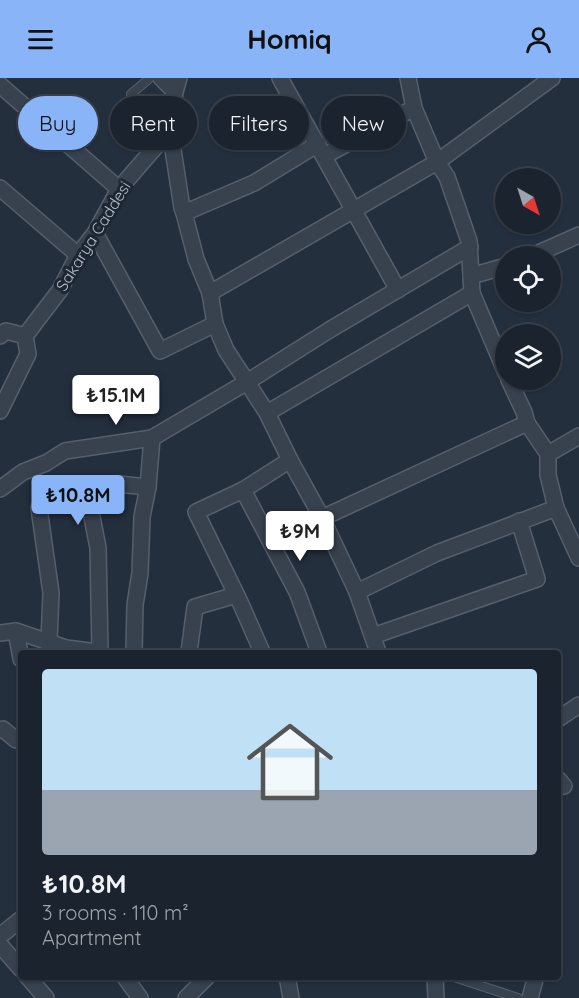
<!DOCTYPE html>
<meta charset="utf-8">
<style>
body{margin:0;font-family:Quicksand,sans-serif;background:#282f3a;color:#f1f3f6;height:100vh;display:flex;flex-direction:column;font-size:22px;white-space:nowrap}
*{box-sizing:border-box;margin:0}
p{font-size:20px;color:#a0a4aa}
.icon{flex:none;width:33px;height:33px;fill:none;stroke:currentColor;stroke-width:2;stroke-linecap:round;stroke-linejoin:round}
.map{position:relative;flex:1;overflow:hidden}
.drawer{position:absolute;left:18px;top:572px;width:543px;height:330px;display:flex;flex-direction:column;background:#1b232e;border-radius:6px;box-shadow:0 2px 4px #0004,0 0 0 2px #39404a}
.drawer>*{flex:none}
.banner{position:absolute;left:18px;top:18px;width:543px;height:54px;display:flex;gap:12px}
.needle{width:39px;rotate:141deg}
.tools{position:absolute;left:495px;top:90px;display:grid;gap:12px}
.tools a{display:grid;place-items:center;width:66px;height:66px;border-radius:50%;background:#1b232e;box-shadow:0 2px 4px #0004,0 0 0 2px #39404a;font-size:30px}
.price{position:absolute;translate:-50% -51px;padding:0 14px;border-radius:6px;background:#fff;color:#222;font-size:20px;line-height:39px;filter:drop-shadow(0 2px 3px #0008)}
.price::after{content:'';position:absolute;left:50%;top:36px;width:18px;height:14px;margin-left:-9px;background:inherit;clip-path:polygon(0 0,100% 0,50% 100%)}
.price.active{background:#8ab4f8;color:#111}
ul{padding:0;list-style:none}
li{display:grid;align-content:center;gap:12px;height:318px;padding:0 24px}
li+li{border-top:2px solid #39404a}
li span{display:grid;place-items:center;height:186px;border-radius:6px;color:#555}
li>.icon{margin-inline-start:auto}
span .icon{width:108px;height:108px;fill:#fffc;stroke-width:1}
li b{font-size:26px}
.chip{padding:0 21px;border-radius:27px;background:#1b232e;box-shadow:0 2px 4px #0004,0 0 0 2px #39404a;font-size:21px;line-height:54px}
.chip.active{background:#8ab4f8;color:#111}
header{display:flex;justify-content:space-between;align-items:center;height:78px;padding:0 24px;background:#8ab4f8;color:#111;font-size:27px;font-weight:700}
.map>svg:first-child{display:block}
</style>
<header><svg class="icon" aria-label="menu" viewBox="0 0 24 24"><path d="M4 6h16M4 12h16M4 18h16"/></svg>Homiq<svg class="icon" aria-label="person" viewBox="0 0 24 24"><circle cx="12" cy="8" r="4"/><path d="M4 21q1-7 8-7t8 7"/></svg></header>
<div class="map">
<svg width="579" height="920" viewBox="0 0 579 920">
<rect width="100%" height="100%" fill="#242f3e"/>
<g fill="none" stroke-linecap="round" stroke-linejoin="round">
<g stroke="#565f6c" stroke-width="10">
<g id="lane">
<polyline points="131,16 150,0"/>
<polyline points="451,898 518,920"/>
</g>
</g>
<g stroke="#565f6c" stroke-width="18">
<g id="street">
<polyline points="161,0 175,14"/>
<polyline points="280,0 398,212"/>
<polyline points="408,0 414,30 437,84 447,99 469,163 472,215 506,295"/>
<polyline points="0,7 119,111"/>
<polyline points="170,52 182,130 184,135 196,181 210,215 437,84 552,0"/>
<polyline points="324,78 414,30"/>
<polyline points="0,110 78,177"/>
<polyline points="184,135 254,105 318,66"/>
<polyline points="95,155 160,273 215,246"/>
<polyline points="532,178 579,157"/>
<polyline points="471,198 506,188"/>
<polyline points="210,215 215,246 226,272 267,335 290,382 322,440 357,514 378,574"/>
<polyline points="0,258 6,253 25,258"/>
<polyline points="25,258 60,212 78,177 95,155 119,111 170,52 175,14 179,0"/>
<polyline points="509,302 524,334 527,345 548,376 548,397 556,430 579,480"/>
<polyline points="0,333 28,276 25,258"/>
<polyline points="267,335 472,215"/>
<polyline points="548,376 579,358"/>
<polyline points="0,411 23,394 46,385 65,373 152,360 247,304 331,251 470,169"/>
<polyline points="243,412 297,514 319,574"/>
<polyline points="39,430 51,515 49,563"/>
<polyline points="322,440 527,345"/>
<polyline points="357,514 437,475 556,430"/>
<polyline points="16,553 21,581"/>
<polyline points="0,555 16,553 66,570 97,574"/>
<polyline points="373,558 537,501 519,443"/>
<polyline points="100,574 98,470 87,413 118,406 148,409"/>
<polyline points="134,574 135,527 140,495 142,439 148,409 152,360"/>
<polyline points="189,574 195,529 236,517"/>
<polyline points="262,574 240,524 196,434 243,412 290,382"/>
<polyline points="558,641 579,627"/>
<polyline points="0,652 3,651 16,662 21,658"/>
<polyline points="558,701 564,708"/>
<polyline points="0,858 21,841"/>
<polyline points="0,867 21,891"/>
<polyline points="27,898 46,920"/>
<polyline points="124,898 140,920"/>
<polyline points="287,898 291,920"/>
<polyline points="435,898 436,920"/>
<polyline points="186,920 208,898"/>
<polyline points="530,920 536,898"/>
</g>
</g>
<use href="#lane" stroke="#38414e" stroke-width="8"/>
<use href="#street" stroke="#38414e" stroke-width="15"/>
</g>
<g text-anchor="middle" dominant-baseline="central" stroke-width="6" stroke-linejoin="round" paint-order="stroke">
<g font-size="16" fill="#b4bcc9" stroke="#1d2633">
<text transform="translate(93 158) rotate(-58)">Sakarya Caddesi</text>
</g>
</g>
</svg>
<div class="tools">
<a><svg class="needle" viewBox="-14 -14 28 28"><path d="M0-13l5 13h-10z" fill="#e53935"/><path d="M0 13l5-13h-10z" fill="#a0a4aa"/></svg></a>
<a><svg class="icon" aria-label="locate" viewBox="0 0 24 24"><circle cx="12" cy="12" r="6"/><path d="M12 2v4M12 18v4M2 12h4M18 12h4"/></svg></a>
<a><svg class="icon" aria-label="layers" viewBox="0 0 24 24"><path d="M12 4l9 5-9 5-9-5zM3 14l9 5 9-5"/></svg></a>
</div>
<b class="price" style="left:116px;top:348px">₺15.1M</b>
<b class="price active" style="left:78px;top:448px">₺10.8M</b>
<b class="price" style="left:300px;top:484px">₺9M</b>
<div class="banner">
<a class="chip active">Buy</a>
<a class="chip">Rent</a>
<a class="chip">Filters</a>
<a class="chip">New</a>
</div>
<section class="drawer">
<ul>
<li><span style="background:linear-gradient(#bfe0f5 65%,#9aa5b1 0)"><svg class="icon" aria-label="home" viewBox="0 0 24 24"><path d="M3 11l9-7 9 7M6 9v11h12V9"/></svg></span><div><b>₺10.8M</b><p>3 rooms · 110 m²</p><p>Apartment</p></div></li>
</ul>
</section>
</div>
